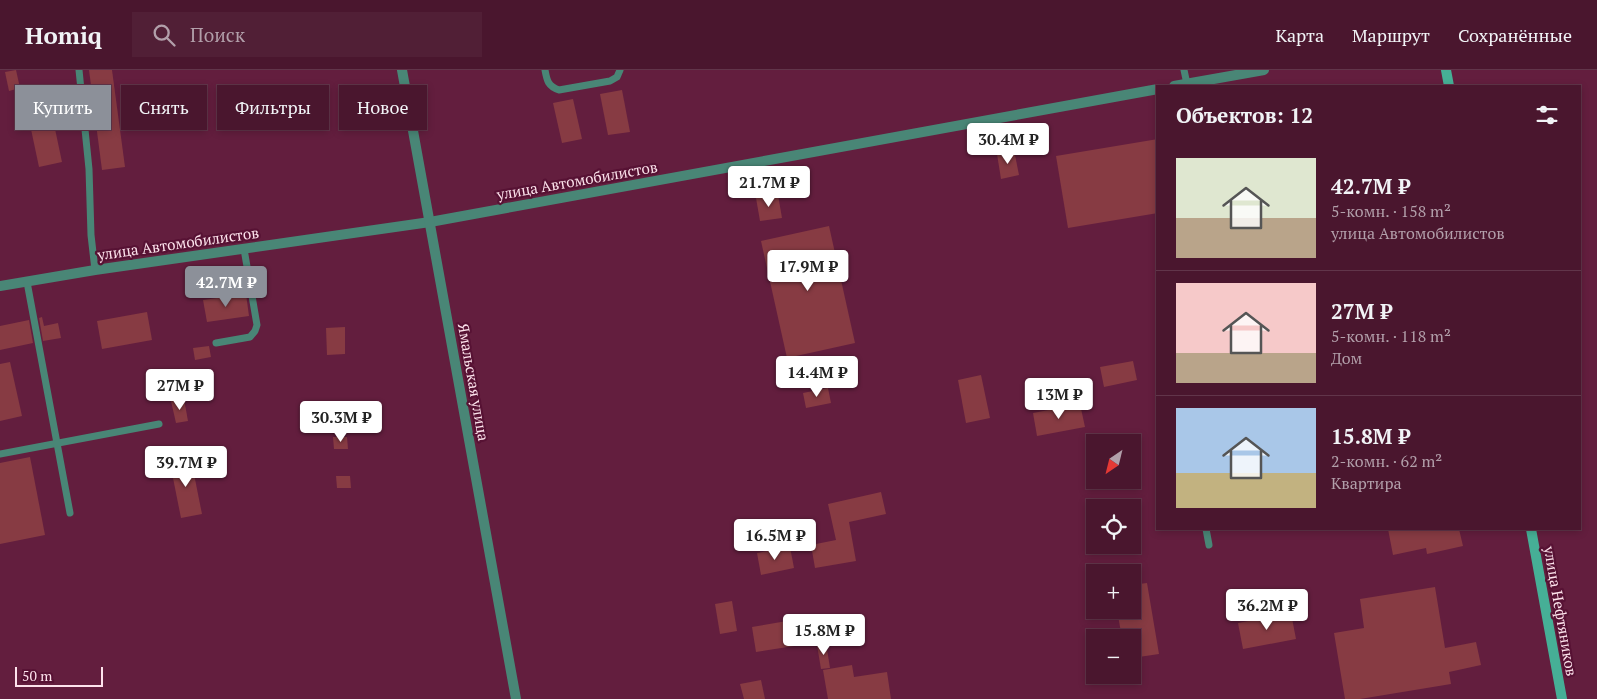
<!DOCTYPE html>
<html lang="ru">
<meta charset="utf-8">
<style>
body{margin:0;font-family:"PT Serif",serif;background:#511f36;color:#f1f3f6;height:100vh;display:flex;flex-direction:column;font-size:19px;white-space:nowrap}
*{box-sizing:border-box;margin:0}
p{font-size:16px;color:#b29faa}
.icon{flex:none;width:28px;height:28px;fill:none;stroke:currentColor;stroke-width:2;stroke-linecap:round;stroke-linejoin:round}
.map{position:relative;flex:1;overflow:hidden}
.panel{position:absolute;left:1156px;top:15px;width:425px;height:445px;display:flex;flex-direction:column;background:#4a162e;border-radius:0px;box-shadow:0 2px 8px #0003,0 0 0 1px #61354a}
.panel>*{flex:none}
.banner{position:absolute;left:15px;top:15px;width:475px;height:45px;display:flex;gap:10px}
.needle{width:32px;rotate:215deg}
.fabs{position:absolute;left:1086px;top:364px;display:grid;gap:10px}
.fabs a{display:grid;place-items:center;width:55px;height:55px;border-radius:0px;background:#4a162e;box-shadow:0 2px 8px #0003,0 0 0 1px #61354a;font-size:25px}
.scale{position:absolute;left:15px;bottom:12px;width:88px;box-sizing:border-box;padding-left:5px;border:2px solid #fde3ec;border-top:0;font-size:14px;line-height:18px;white-space:nowrap;color:#fde3ec;-webkit-text-stroke:4px #571234;paint-order:stroke}
.price{position:absolute;translate:-50% -42px;padding:0 11px;border-radius:5px;background:#fff;color:#222;font-size:16px;line-height:32px;filter:drop-shadow(0 1px 2px #0008)}
.price::after{content:'';position:absolute;left:50%;top:30px;width:15px;height:11px;margin-left:-8px;background:inherit;clip-path:polygon(0 0,100% 0,50% 100%)}
.price.current{background:#8c9099;color:#fff}
ul{padding:0;list-style:none}
li{display:flex;align-items:center;gap:15px;height:125px;padding:0 20px}
li+li{border-top:1px solid #61354a}
li span{display:grid;place-items:center;flex:none;width:140px;height:100px;border-radius:0px;color:#555}
li>.icon{margin-inline-start:auto}
span .icon{width:60px;height:60px;fill:#fffc;stroke-width:1}
li b{font-size:21px}
h2{display:flex;justify-content:space-between;align-items:center;height:60px;padding:0 20px;font-size:21px}
.pill{padding:0 18px;border-radius:0px;background:#4a162e;box-shadow:0 2px 8px #0003,0 0 0 1px #61354a;font-size:18px;line-height:45px}
.pill.current{background:#8c9099;color:#fff}
header{display:flex;align-items:center;gap:30px;box-sizing:border-box;height:70px;padding:0 25px;background:#4a162e;border-bottom:1px solid #61354a}
header strong{font-size:24px}
nav{display:flex;gap:28px;margin-inline-start:auto;font-size:18px}
.search{width:350px;height:45px;background:#511f36;display:flex;align-items:center;gap:12px;box-sizing:border-box;padding:0 18px;border-radius:0px;color:#b29faa;font-size:19px}
.map>svg:first-child{display:block}
</style>
<header>
<strong>Homiq</strong>
<div class="search"><svg class="icon" aria-label="search" viewBox="0 0 24 24"><circle cx="10" cy="10" r="6"/><path d="M15 15l6 6"/></svg>Поиск</div>
<nav><a>Карта</a><a>Маршрут</a><a>Сохранённые</a></nav>
</header>
<div class="map">
<svg width="1597" height="629" viewBox="0 0 1597 629">
<rect width="100%" height="100%" fill="#631e3e"/>
<g fill="#873b43">
<polygon points="16,0 20,18 9,21 5,2"/>
<polygon points="89,0 112,0 125,97 102,100"/>
<polygon points="622,20 630,62 608,65 600,24"/>
<polygon points="573,29 582,69 562,73 553,33"/>
<polygon points="51,40 62,92 39,97 28,45"/>
<polygon points="1158,69 1158,143 1068,158 1056,86"/>
<polygon points="1014,80 1019,105 1001,109 997,84"/>
<polygon points="778,125 782,148 760,151 756,128"/>
<polygon points="829,156 855,273 787,288 761,171"/>
<polygon points="246,224 249,246 207,252 203,230"/>
<polygon points="147,242 152,270 102,279 97,251"/>
<polygon points="42,247 44,256 58,253 61,268 43,271 39,248"/>
<polygon points="29,250 33,273 0,280 0,256"/>
<polygon points="345,257 345,284 327,285 326,258"/>
<polygon points="209,276 211,287 195,290 193,278"/>
<polygon points="1133,291 1137,310 1104,317 1100,297"/>
<polygon points="10,292 22,346 0,351 0,294"/>
<polygon points="981,305 990,348 966,353 958,310"/>
<polygon points="828,318 831,333 806,338 803,323"/>
<polygon points="184,329 188,351 176,353 171,331"/>
<polygon points="329,333 343,333 344,345 329,346"/>
<polygon points="1080,334 1085,357 1037,366 1033,343"/>
<polygon points="333,367 347,367 348,379 334,379"/>
<polygon points="30,387 45,465 0,474 0,393"/>
<polygon points="191,389 202,444 181,448 170,393"/>
<polygon points="336,406 350,406 351,418 337,418"/>
<polygon points="881,422 886,444 849,452 856,491 815,498 811,475 836,470 828,434"/>
<polygon points="1388,459 1459,459 1463,476 1427,484 1426,478 1393,485"/>
<polygon points="790,477 794,498 761,505 757,483"/>
<polygon points="1147,513 1159,584 1132,588 1132,568 1122,568 1117,540 1132,540 1132,515"/>
<polygon points="1435,517 1445,578 1476,572 1481,595 1449,602 1451,614 1360,629 1345,629 1334,563 1364,558 1360,529"/>
<polygon points="732,531 737,561 720,564 715,534"/>
<polygon points="1291,543 1296,569 1243,579 1238,553"/>
<polygon points="816,546 820,572 756,582 752,557"/>
<polygon points="826,573 830,598 821,599 817,575"/>
<polygon points="852,595 854,607 887,602 891,629 828,629 823,600"/>
<polygon points="761,610 765,629 744,629 740,614"/>
</g>
<g fill="none" stroke-linecap="round" stroke-linejoin="round">
<g stroke="#498676" stroke-width="7">
<polyline points="79,0 89,99 91,165 95,200"/>
<path d="M545 0C547 11 548 16 559 20L610 11 617 7 620 0"/>
<polyline points="1184,0 1187,14"/>
<polyline points="27,212 70,443"/>
<polyline points="216,273 250,267 255,261 257,255 244,179"/>
<polyline points="0,384 159,354"/>
<polyline points="1206,459 1209,475"/>
</g>
<g stroke="#498676" stroke-width="10">
<polyline points="1174,16 1264,0"/>
<polyline points="0,216 95,200 430,152 1158,19"/>
</g>
<polyline stroke="#498676" stroke-width="10" points="402,0 516,629"/>
<g stroke="#46af96" stroke-width="10">
<polyline points="1446,0 1449,16"/>
<polyline points="1531,459 1562,629"/>
</g>
</g>
<g text-anchor="middle" dominant-baseline="central" stroke-width="4.5" stroke-linejoin="round" paint-order="stroke">
<g font-size="15" fill="#fde3ec" stroke="#571234">
<text transform="translate(577 110) rotate(-10)">улица Автомобилистов</text>
<text transform="translate(178 173) rotate(-8)">улица Автомобилистов</text>
<text transform="translate(474 312) rotate(80)">Ямальская улица</text>
<text transform="translate(1561 541) rotate(80)">улица Нефтяников</text>
</g>
</g>
</svg>
<div class="fabs">
<a><svg class="needle" viewBox="-14 -14 28 28"><path d="M0-13l5 13h-10z" fill="#e53935"/><path d="M0 13l5-13h-10z" fill="#b29faa"/></svg></a>
<a><svg class="icon" aria-label="locate" viewBox="0 0 24 24"><circle cx="12" cy="12" r="6"/><path d="M12 2v4M12 18v4M2 12h4M18 12h4"/></svg></a>
<a>+</a>
<a>−</a>
</div>
<div class="scale">50 m</div>
<b class="price" style="left:1008px;top:95px">30.4M ₽</b>
<b class="price" style="left:769px;top:138px">21.7M ₽</b>
<b class="price" style="left:808px;top:222px">17.9M ₽</b>
<b class="price current" style="left:226px;top:238px">42.7M ₽</b>
<b class="price" style="left:817px;top:328px">14.4M ₽</b>
<b class="price" style="left:180px;top:341px">27M ₽</b>
<b class="price" style="left:1059px;top:350px">13M ₽</b>
<b class="price" style="left:341px;top:373px">30.3M ₽</b>
<b class="price" style="left:186px;top:418px">39.7M ₽</b>
<b class="price" style="left:775px;top:491px">16.5M ₽</b>
<b class="price" style="left:1267px;top:561px">36.2M ₽</b>
<b class="price" style="left:824px;top:586px">15.8M ₽</b>
<div class="banner">
<a class="pill current">Купить</a>
<a class="pill">Снять</a>
<a class="pill">Фильтры</a>
<a class="pill">Новое</a>
</div>
<section class="panel">
<h2>Объектов: 12<svg class="icon" aria-label="filters" viewBox="0 0 24 24"><path d="M4 7h16M4 17h16"/><circle cx="9" cy="7" r="2"/><circle cx="15" cy="17" r="2"/></svg></h2>
<ul>
<li><span style="background:linear-gradient(#dfe7d0 60%,#b9a48a 0)"><svg class="icon" aria-label="home" viewBox="0 0 24 24"><path d="M3 11l9-7 9 7M6 9v11h12V9"/></svg></span><div><b>42.7M ₽</b><p>5-комн. · 158 m²</p><p>улица Автомобилистов</p></div></li>
<li><span style="background:linear-gradient(#f6c9c9 70%,#b9a48a 0)"><svg class="icon" aria-label="home" viewBox="0 0 24 24"><path d="M3 11l9-7 9 7M6 9v11h12V9"/></svg></span><div><b>27M ₽</b><p>5-комн. · 118 m²</p><p>Дом</p></div></li>
<li><span style="background:linear-gradient(#a9c7e8 65%,#c2b280 0)"><svg class="icon" aria-label="home" viewBox="0 0 24 24"><path d="M3 11l9-7 9 7M6 9v11h12V9"/></svg></span><div><b>15.8M ₽</b><p>2-комн. · 62 m²</p><p>Квартира</p></div></li>
</ul>
</section>
</div>
